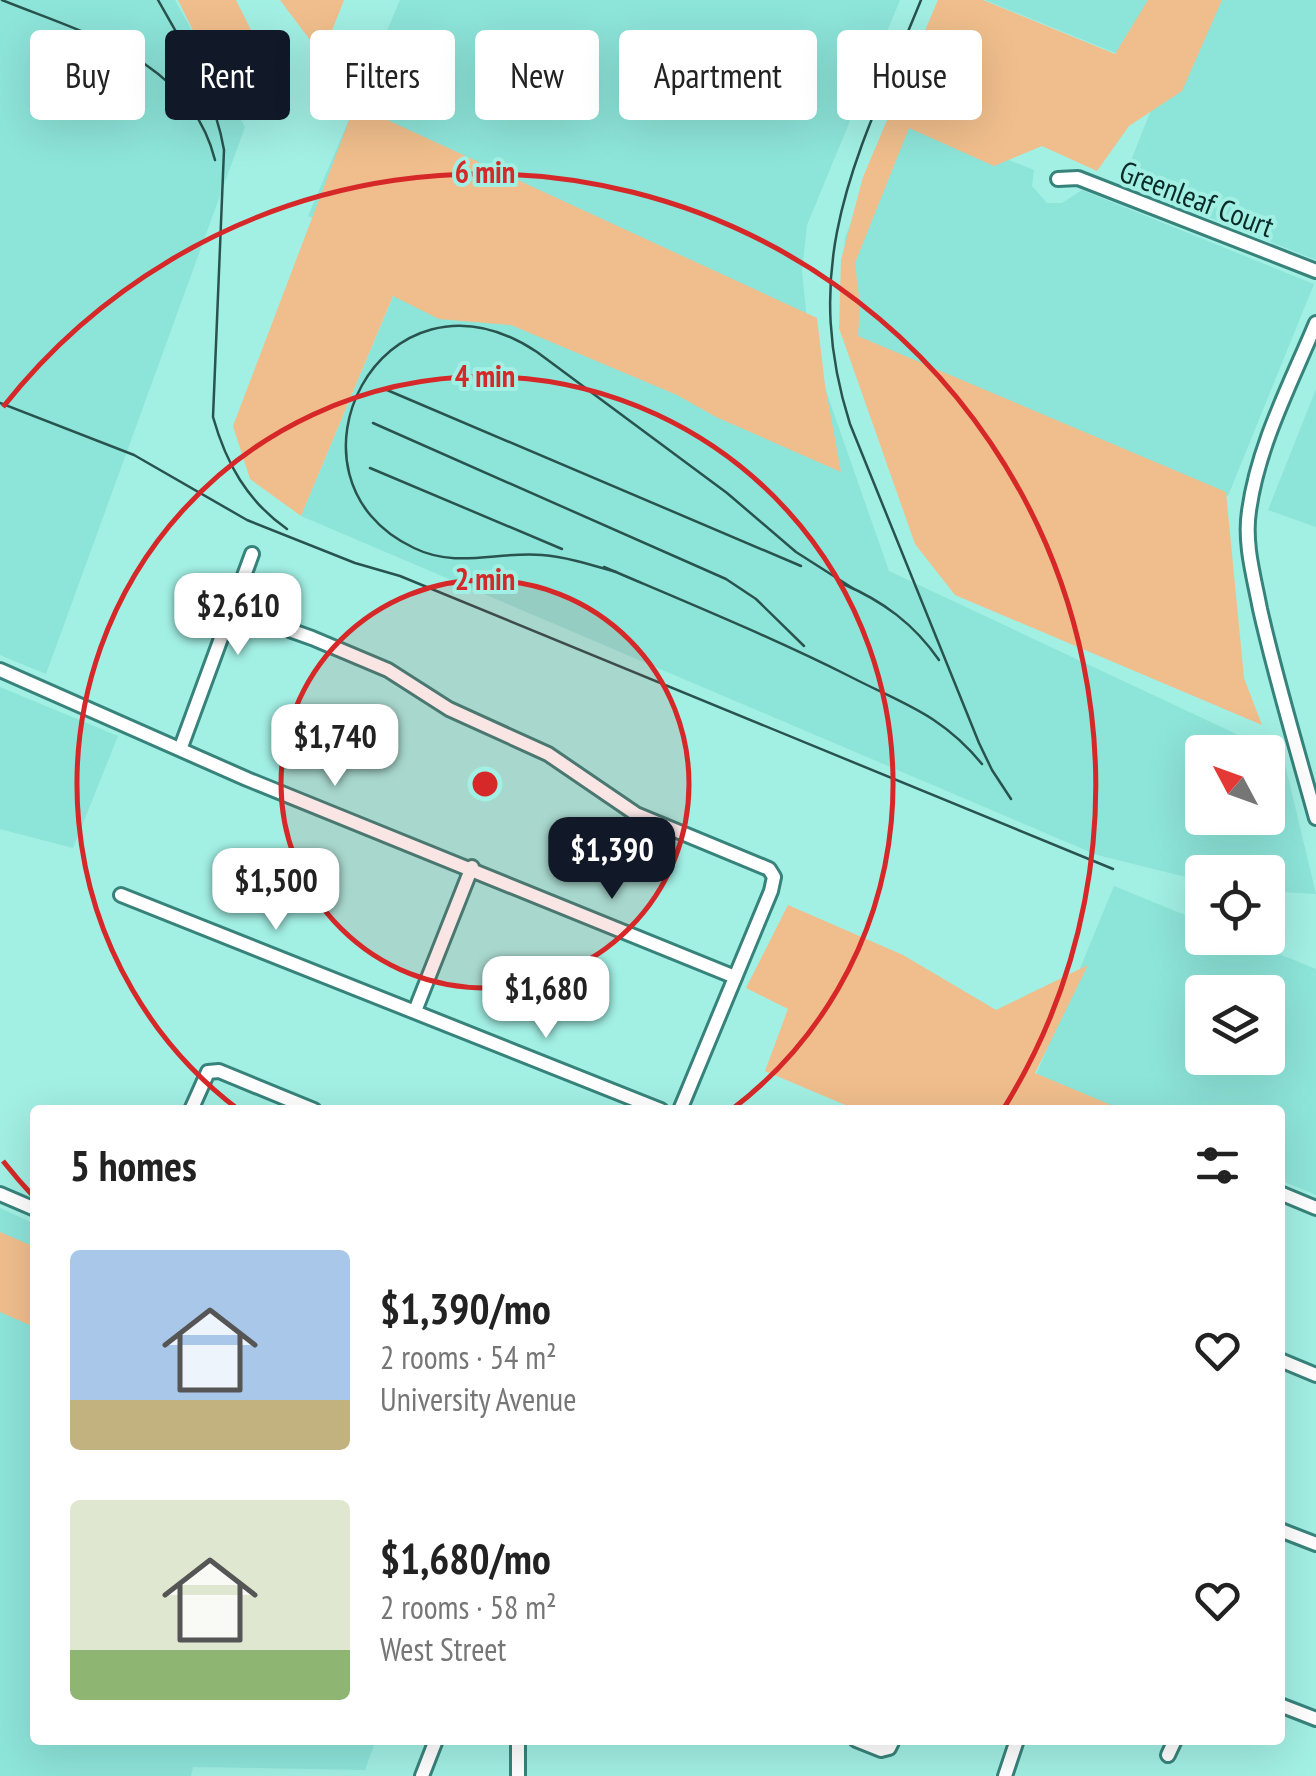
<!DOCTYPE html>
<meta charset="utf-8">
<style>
body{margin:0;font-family:"PT Sans Narrow",sans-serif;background:#f6f6f6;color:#222;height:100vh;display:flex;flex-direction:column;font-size:38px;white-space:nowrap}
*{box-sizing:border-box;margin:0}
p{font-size:32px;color:#767676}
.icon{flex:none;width:55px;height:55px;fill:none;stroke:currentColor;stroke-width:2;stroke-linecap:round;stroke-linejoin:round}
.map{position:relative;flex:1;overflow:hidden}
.side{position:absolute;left:30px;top:1105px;width:1255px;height:640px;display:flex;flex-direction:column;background:#fff;border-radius:10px;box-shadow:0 10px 40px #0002}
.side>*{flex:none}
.banner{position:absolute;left:30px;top:30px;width:1258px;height:90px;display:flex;gap:20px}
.needle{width:65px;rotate:311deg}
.tools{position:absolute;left:1185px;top:735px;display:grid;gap:20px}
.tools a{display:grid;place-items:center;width:100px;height:100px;border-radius:10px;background:#fff;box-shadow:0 10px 40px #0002;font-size:50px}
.price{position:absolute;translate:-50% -85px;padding:0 22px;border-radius:20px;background:#fff;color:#222;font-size:32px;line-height:65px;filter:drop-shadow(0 2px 5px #0008)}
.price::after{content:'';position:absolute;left:50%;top:60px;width:30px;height:22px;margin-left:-15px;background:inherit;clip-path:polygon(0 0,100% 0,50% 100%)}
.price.selected{background:#111827;color:#fff}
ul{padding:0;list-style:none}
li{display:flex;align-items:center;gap:30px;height:250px;padding:0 40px}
li span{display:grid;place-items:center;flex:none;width:280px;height:200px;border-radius:10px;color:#555}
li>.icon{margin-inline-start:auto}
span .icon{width:120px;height:120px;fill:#fffc;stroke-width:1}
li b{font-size:42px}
h2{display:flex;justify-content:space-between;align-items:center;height:120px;padding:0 40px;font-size:42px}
.pill{padding:0 35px;border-radius:10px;background:#fff;box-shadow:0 10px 40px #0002;font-size:35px;line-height:90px}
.pill.selected{background:#111827;color:#fff}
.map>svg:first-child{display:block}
</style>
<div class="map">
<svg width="1316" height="1776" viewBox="0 0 1316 1776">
<rect width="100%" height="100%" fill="#a2efe4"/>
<g fill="#8de4d9" fill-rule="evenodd">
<polygon points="0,0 175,0 245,127 46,674 0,655"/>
<path d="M400 0H900L807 225 802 272 807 319 818 368 889 571 1283 756 1316 894 1268 891V872H1202V881L1097 855 301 516 408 261 308 216ZM1202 752H1268V818H1202Z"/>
<polygon points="985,0 1154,0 1130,59"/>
<polygon points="1195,0 1316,0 1316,260 1122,183"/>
<polygon points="893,114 1034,170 1032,186 1047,203 1062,203 1082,190 1314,284 1228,496 856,347 843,275 845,238"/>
<polygon points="1316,389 1316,527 1268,510"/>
<polygon points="0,687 118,736 73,848 0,829"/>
<path d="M1114 886 1202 922V938H1240L1316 969V1195L1280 1180V1110H1108L1034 1080ZM1202 992H1268V1058H1202Z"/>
<polygon points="0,1208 35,1224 35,1740 376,1740 365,1770 193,1767 191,1776 0,1776"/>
</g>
<g fill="#f0be8c">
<polygon points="178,0 236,0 251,30 262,84 247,109 230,106"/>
<polygon points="280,0 344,0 322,56"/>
<polygon points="938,0 983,0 1115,54 1148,0 1222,0 1182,91 1129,126 1097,171 1042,146 994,166 909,128 855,263 860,307 858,336 1226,492 1244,678 1262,725 955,595 915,544 839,328 841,260 863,177"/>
<polygon points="355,105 817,318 825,385 841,472 716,417 677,395 511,325 439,319 393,296 301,516 250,479 233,426"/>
<polygon points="788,905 903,955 996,1010 1088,965 1035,1073 1123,1110 857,1110 765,1071 788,1009 746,988"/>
<polygon points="0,1232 35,1247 35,1318 32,1326 0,1312"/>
</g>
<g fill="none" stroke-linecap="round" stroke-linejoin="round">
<g stroke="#37837b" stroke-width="18">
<g id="minor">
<polyline points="1058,179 1078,178 1316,271"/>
<path d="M1316 323C1291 383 1258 445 1249 511 1244 544 1254 577 1260 609 1276 680 1297 749 1316 818"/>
<polyline points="233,610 312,638 388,670 449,709 548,754 636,814 769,869 774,877 771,891 680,1110"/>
<polyline points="0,670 247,779 735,977"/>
<polyline points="181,747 252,554"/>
<polyline points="121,895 661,1110"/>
<polyline points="415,1011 472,867"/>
<polyline points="191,1110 208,1072 219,1071 314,1110"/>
<polyline points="1280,1193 1316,1208"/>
<polyline points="0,1194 35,1209"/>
<polyline points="1280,1360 1316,1375"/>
<polyline points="1280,1530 1316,1544"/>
<polyline points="1280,1705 1316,1719"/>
<polyline points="518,1740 518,1776"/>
<polyline points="856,1740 881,1750 889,1748 893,1740"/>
<polyline points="1168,1755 1175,1740"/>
<polyline points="422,1776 436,1740"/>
<polyline points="1005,1776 1017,1740"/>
</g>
</g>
<use href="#minor" stroke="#fff" stroke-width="12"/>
<g stroke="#29534e" stroke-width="2.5">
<path d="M2 0C86 34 190 60 215 160"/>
<path d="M158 0C185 48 215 95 224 150L213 417C226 463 247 501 287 529"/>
<path d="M921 0C860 151 797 257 850 424L979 743 992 770 1011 799"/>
<polyline points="387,390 801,566"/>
<polyline points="0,403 134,455 247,520 355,563 400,576 1113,869"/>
<polyline points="373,423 726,579 756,599 804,646"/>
<polyline points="370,468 562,549"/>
<path d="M604 567C686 602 769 636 849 676 903 704 941 714 982 764"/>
<path d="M616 572C592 565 567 557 542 555 497 551 457 569 414 548 267 479 381 249 537 352L727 493 796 552 854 589"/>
<path d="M843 584C883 601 914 624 939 660"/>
</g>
</g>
<circle cx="485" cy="784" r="204" fill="#d62828" fill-opacity=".12"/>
<g fill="none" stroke="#d62828" stroke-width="5">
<circle cx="485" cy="784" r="204"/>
<path d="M239 1110A408 408 0 1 1 731 1110"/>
<path d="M34 1197A612 612 0 0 1 3 1161M3 407A612 612 0 0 1 1004 1108"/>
</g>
<g text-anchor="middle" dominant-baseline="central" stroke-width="8" stroke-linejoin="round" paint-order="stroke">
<g font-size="30" fill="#092a26" stroke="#a2efe4">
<text transform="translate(1197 198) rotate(21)">Greenleaf Court</text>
</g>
</g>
<circle cx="485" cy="784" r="15" fill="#d62828" stroke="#a2efe4" stroke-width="5"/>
<g font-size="30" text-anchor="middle" font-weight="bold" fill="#d62828" stroke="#a2efe4" stroke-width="8" stroke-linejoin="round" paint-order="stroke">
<text x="485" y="183">6 min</text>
<text x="485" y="387">4 min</text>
<text x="485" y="590">2 min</text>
</g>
</svg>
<div class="tools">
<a><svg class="needle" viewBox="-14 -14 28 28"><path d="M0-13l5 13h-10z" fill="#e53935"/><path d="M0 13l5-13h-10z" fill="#767676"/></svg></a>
<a><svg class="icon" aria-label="locate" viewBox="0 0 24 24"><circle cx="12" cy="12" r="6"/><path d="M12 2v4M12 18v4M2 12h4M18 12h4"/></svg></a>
<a><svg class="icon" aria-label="layers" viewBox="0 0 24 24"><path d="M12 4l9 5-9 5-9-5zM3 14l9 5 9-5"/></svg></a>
</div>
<b class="price" style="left:238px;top:658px">$2,610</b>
<b class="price" style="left:335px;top:789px">$1,740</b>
<b class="price selected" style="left:612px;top:902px">$1,390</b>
<b class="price" style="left:276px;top:933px">$1,500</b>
<b class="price" style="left:546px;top:1041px">$1,680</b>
<div class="banner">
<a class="pill">Buy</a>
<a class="pill selected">Rent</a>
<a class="pill">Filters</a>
<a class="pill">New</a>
<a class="pill">Apartment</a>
<a class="pill">House</a>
</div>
<section class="side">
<h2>5 homes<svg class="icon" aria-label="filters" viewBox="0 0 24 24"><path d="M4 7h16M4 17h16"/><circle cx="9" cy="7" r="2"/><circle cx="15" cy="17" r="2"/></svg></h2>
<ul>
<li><span style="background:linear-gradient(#a9c7e8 75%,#c2b280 0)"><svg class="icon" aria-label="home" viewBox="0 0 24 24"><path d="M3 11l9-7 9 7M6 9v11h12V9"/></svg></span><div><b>$1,390/mo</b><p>2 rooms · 54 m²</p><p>University Avenue</p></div><svg class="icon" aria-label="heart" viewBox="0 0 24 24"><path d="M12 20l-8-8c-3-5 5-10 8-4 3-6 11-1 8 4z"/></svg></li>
<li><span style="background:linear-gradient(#dfe7d0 75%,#8fb573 0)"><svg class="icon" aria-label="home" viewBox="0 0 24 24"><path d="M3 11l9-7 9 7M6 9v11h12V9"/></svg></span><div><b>$1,680/mo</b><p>2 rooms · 58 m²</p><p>West Street</p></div><svg class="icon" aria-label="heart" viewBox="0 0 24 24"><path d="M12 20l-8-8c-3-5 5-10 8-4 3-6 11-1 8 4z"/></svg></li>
</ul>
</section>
</div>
